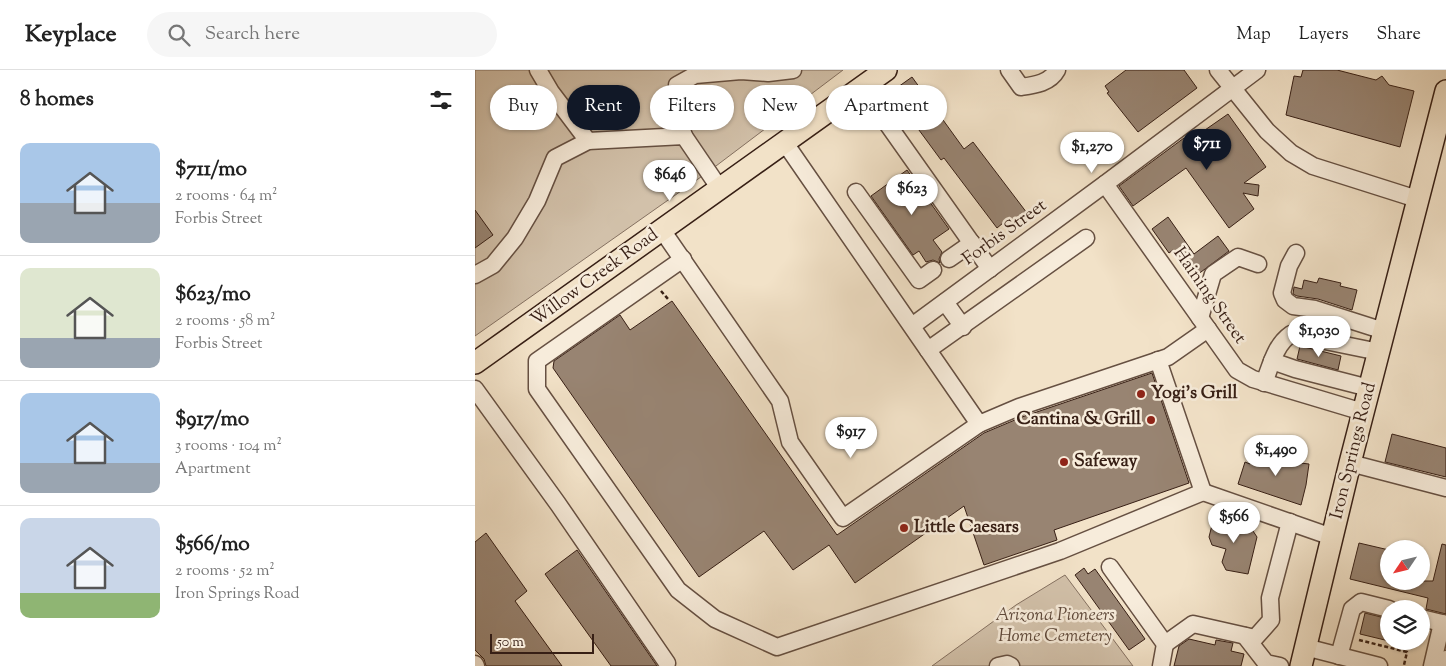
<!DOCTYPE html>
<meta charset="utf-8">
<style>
body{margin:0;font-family:"Sorts Mill Goudy",serif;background:#f6f6f6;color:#222;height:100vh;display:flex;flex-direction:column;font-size:19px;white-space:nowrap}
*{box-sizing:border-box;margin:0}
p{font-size:16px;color:#767676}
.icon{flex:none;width:28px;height:28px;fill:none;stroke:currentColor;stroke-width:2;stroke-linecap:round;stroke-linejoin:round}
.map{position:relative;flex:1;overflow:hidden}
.sheet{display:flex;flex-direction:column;background:#fff;width:475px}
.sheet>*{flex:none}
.banner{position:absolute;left:15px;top:15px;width:475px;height:45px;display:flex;gap:10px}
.needle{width:32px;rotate:235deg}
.fabs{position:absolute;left:905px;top:470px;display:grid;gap:10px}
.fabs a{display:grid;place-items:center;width:50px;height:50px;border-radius:50%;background:#fff;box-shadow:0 1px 4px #0004;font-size:25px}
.scale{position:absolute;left:15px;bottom:12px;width:104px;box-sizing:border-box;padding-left:5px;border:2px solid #371f15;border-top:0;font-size:14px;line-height:18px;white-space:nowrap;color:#371f15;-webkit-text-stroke:4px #f7ecdb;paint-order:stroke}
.price{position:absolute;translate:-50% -42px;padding:0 11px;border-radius:18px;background:#fff;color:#222;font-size:16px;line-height:32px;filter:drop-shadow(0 1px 2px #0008)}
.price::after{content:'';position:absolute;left:50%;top:30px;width:15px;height:11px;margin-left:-8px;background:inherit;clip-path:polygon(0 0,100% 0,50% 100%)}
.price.selected{background:#111827;color:#fff}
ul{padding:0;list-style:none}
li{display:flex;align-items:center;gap:15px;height:125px;padding:0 20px}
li+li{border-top:1px solid #e0e0e0}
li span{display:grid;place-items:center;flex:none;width:140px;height:100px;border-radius:10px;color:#555}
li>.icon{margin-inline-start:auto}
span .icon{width:60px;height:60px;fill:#fffc;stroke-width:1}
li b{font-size:21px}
h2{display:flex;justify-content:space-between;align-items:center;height:60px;padding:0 20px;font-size:21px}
.tag{padding:0 18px;border-radius:22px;background:#fff;box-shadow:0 1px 4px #0004;font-size:18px;line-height:45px}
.tag.selected{background:#111827;color:#fff}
header{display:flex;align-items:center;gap:30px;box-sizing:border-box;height:70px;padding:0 25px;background:#fff;border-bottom:1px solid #e0e0e0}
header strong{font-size:24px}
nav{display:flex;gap:28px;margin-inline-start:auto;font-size:18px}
.search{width:350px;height:45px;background:#f6f6f6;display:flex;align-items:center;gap:12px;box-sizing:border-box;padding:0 18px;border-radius:28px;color:#767676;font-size:19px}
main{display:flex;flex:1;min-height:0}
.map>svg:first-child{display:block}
</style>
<header>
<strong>Keyplace</strong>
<div class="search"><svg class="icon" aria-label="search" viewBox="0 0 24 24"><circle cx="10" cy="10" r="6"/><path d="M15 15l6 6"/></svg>Search here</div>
<nav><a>Map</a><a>Layers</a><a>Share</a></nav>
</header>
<main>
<section class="sheet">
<h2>8 homes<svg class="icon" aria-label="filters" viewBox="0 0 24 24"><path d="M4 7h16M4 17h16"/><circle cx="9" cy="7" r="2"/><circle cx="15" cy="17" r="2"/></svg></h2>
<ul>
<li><span style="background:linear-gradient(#a9c7e8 60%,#9aa5b1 0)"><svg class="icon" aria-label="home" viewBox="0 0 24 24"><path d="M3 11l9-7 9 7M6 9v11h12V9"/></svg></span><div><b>$711/mo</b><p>2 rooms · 64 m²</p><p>Forbis Street</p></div></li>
<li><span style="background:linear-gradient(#dfe7d0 70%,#9aa5b1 0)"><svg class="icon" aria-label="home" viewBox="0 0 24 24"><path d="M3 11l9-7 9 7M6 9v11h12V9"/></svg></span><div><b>$623/mo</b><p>2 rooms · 58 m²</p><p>Forbis Street</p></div></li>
<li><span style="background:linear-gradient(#a9c7e8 70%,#9aa5b1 0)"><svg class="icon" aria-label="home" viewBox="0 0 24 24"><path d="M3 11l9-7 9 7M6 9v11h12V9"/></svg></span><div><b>$917/mo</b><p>3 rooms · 104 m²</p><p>Apartment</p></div></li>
<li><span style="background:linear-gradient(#c9d6e8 75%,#8fb573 0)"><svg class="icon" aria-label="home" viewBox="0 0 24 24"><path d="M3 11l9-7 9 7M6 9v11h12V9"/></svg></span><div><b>$566/mo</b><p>2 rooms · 52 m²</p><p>Iron Springs Road</p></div></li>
</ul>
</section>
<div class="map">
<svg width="971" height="596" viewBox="0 0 971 596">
<rect width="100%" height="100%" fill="#f2e2c8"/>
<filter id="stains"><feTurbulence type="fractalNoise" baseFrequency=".004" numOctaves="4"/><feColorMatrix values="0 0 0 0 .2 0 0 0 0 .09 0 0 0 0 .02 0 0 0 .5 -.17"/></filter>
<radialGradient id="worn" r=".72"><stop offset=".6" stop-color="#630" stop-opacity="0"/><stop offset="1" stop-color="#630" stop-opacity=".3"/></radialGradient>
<g fill="#d2c1aa" stroke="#847060">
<polygon points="0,0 368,0 233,102 0,266"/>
<polygon points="590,505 658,596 457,596 541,535"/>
</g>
<g fill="#988472" stroke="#371f15">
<polygon points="651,0 709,0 722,18 663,62 632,23 634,22 630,16"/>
<polygon points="828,0 862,0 901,10 907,6 914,15 939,21 925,77 811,45 819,6 826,7"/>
<polygon points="437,7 489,79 498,72 552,143 551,153 542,159 534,148 522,158 469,88 466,90 416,22"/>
<polygon points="753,44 791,97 769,113 784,115 783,126 768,123 779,139 754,158 711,98 658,136 644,116 709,68 723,86 740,74 730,60"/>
<polygon points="432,100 474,159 458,170 467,182 464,189 465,193 458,190 451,192 444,181 438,185 396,126"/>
<polygon points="0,140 18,165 0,178"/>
<polygon points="693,147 719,184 743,166 754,181 718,208 698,180 694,183 677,159"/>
<polygon points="844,208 866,213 865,216 882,220 877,240 843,229 822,226 818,224 819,217 827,219 829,210 842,213"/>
<polygon points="197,231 362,465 509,363 547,347 677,303 714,413 579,460 582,470 509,495 489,436 380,513 354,475 318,500 289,461 224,507 78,298 79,291 145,245 155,260"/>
<polygon points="825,276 866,286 863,300 822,289"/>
<polygon points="917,364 971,378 971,407 910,392"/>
<polygon points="780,380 808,391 834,394 831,415 826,435 763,414 770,392 775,394"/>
<polygon points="739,447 774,455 782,467 773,504 751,500 747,492 751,479 737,475 734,467"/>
<polygon points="11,463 52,521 40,531 87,596 11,596 9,589 0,580 0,472"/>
<polygon points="884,473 914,480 914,511 958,511 967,474 971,475 971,544 951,539 953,528 875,509"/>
<polygon points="102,480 120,506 182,596 136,596 70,504"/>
<polygon points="609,498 613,504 620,499 670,569 654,580 600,505"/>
<polygon points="890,543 914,549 914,571 885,564"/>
<polygon points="714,569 740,575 741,570 758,573 756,581 769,584 766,596 699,596 704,576"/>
</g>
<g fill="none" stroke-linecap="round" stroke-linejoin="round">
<g stroke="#665042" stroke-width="19">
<g id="minor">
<polyline points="63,0 76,22 113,71"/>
<path d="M534 0 546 17C560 15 575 13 582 0"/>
<polyline points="743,0 792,61 816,83 838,96 942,129"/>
<polyline points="387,18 515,199"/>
<polyline points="209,66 203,47 202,15 220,5 266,1 293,3 318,0"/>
<polyline points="310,73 504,354"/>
<polyline points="630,114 762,300 778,309 888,342"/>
<polyline points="381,122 444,210 458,200"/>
<polyline points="187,160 305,331 315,372 368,448 504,354 544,337 693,287 733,259"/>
<polyline points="821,183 814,196 807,223 810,230 818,236 840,239 909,261"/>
<polyline points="208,189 62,291 62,319 203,520 240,549 302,577 585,481 728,422 683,290"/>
<polyline points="474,189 497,173"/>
<polyline points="0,205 18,195 40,168 62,131 80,88 113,71 209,66 245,119"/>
<polyline points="470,232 488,257"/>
<polyline points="725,248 738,204 763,187 783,194"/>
<polyline points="437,256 630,114 782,0"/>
<polyline points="453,280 611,168"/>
<polyline points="797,291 820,299 894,318"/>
<path d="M789 313C796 295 800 275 816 264L904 282"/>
<polyline points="0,319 83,434 192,593"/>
<polyline points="875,393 971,418"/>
<polyline points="728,422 857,467"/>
<polyline points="635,497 690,574 686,596"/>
<polyline points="946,548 971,554"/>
<polyline points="770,566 791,593 805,596"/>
<polyline points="690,574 718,554 780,568 796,550 795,528 815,452"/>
<polyline points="830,577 904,596"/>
<polyline points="864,586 877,539 886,532 914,539"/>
<polyline points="0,594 1,596"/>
<polyline points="523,596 532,594 536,596"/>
<polyline points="957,596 967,553"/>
<polyline points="969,596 971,589"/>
</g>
</g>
<g stroke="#371f15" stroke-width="24">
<g id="major">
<polyline points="0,293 411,0"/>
<polyline points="826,596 875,393 971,21"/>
</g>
</g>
<g stroke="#371f15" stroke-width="2.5" stroke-dasharray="4 2.5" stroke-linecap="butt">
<polyline points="186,221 193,229"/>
<polyline points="884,570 932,582 929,595"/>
</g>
<use href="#minor" stroke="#f7ecdb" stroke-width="16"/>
<use href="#major" stroke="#f2e2c8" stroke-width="21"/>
</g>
<g fill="#8f2418" stroke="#f7ecdb" stroke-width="2">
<circle cx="666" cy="324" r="5"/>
<circle cx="676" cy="350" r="5"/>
<circle cx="589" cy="392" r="5"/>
<circle cx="429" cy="458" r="5"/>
</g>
<g text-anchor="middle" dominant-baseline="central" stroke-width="5" stroke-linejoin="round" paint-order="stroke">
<g font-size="18" fill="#371f15" stroke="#f7ecdb">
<text transform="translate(530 163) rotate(-36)">Forbis Street</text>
<text transform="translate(120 208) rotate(-36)">Willow Creek Road</text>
<text transform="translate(734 226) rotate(55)">Haining Street</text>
<text transform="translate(879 381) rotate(-76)">Iron Springs Road</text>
</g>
<g font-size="18" font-weight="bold" fill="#371f15" stroke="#f7ecdb" text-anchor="start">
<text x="676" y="324">Yogi's Grill</text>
<text x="666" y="350" text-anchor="end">Cantina &amp; Grill</text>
<text x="599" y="392">Safeway</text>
<text x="439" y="458">Little Caesars</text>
</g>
<g font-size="18" font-style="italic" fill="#5e483a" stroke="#f7ecdb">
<text x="580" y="546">Arizona Pioneers<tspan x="580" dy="21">Home Cemetery</tspan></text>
</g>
</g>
<rect width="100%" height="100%" filter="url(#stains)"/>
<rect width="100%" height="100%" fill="url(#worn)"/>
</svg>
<div class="fabs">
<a><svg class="needle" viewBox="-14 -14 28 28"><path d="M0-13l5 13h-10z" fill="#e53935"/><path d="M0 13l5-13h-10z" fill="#767676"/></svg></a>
<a><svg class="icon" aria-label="layers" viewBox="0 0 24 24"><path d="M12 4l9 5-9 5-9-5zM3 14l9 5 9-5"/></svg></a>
</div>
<div class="scale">50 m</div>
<b class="price selected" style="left:732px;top:101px">$711</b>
<b class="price" style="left:617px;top:104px">$1,270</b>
<b class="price" style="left:195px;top:132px">$646</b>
<b class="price" style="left:437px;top:146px">$623</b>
<b class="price" style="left:844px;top:288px">$1,030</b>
<b class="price" style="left:376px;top:389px">$917</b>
<b class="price" style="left:801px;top:407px">$1,490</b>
<b class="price" style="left:759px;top:474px">$566</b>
<div class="banner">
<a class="tag">Buy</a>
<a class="tag selected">Rent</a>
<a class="tag">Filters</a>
<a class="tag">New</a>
<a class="tag">Apartment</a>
</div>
</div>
</main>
